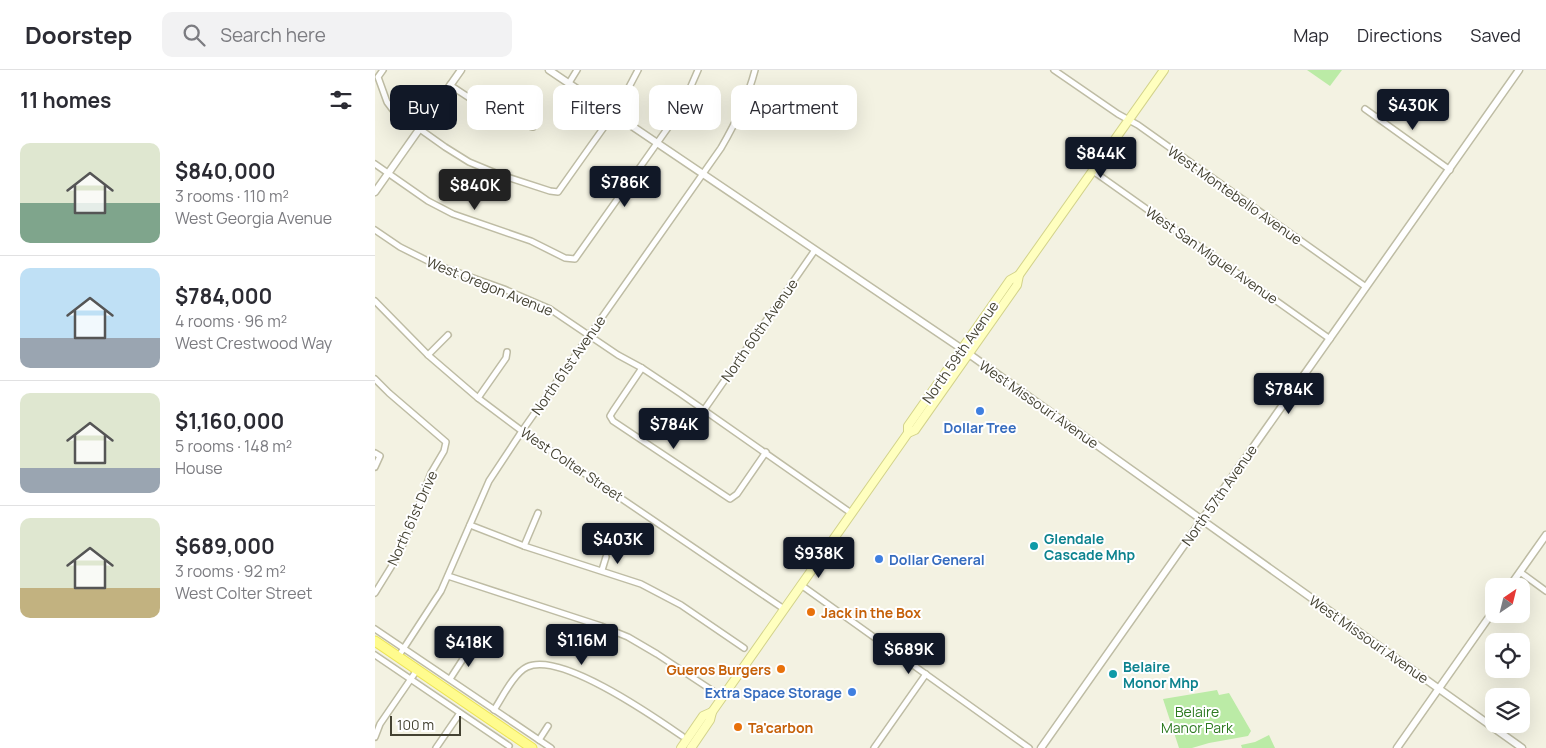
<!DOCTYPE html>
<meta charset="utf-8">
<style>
body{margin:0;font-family:Manrope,sans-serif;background:#f2f2f3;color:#2b2b33;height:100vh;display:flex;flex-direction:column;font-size:19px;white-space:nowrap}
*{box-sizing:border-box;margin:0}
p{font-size:16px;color:#7c7c81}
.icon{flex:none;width:28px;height:28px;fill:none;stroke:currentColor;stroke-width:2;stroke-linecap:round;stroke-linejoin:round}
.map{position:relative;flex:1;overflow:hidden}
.sheet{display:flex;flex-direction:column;background:#fff;width:375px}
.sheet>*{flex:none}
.hud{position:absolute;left:15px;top:15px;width:475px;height:45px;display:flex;gap:10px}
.needle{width:32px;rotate:35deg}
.tools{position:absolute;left:1110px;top:508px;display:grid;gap:10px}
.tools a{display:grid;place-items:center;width:45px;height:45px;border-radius:10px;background:#fff;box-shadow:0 5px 20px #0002;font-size:25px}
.scale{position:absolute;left:15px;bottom:12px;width:71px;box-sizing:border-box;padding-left:5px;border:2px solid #444232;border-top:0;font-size:14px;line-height:18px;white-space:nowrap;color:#444232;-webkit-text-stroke:4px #fff;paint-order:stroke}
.price{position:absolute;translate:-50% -42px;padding:0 11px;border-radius:5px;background:#111827;color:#fff;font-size:16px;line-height:32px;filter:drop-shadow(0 1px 2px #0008)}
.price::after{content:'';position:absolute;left:50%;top:30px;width:15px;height:11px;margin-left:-8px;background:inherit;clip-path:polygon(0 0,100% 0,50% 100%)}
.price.current{background:#222;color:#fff}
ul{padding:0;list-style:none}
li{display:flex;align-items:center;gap:15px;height:125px;padding:0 20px}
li+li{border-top:1px solid #e1e1e2}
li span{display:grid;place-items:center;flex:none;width:140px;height:100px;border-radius:10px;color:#555}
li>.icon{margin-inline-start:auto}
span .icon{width:60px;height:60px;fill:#fffc;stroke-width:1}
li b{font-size:21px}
h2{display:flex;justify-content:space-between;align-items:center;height:60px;padding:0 20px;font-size:21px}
.tag{padding:0 18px;border-radius:10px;background:#fff;box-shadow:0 5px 20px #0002;font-size:18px;line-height:45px}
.tag.current{background:#111827;color:#fff}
header{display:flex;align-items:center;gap:30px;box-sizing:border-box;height:70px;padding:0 25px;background:#fff;border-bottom:1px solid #e1e1e2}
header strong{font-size:24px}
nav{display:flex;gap:28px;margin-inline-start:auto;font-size:18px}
.search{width:350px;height:45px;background:#f2f2f3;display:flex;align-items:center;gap:12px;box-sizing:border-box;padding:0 18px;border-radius:10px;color:#7c7c81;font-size:19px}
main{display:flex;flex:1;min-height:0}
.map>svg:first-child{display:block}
</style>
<header>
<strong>Doorstep</strong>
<div class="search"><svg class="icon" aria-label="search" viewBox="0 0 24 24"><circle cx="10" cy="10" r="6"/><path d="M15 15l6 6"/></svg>Search here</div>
<nav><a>Map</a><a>Directions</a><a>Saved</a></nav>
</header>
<main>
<section class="sheet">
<h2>11 homes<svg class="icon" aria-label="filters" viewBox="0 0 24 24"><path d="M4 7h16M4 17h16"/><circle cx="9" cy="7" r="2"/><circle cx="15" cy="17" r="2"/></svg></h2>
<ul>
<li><span style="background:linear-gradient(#dfe7d0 60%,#7fa58c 0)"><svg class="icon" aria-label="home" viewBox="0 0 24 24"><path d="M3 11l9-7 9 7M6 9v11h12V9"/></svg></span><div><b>$840,000</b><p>3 rooms · 110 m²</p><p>West Georgia Avenue</p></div></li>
<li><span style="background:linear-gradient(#bfe0f5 70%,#9aa5b1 0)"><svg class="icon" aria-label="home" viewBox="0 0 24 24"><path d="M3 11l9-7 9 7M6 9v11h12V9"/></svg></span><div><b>$784,000</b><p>4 rooms · 96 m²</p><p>West Crestwood Way</p></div></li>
<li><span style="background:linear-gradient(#dfe7d0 75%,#9aa5b1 0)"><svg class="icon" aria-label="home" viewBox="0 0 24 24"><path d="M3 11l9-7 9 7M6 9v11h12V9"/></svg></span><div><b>$1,160,000</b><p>5 rooms · 148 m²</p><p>House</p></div></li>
<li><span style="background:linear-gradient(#dfe7d0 70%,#c2b280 0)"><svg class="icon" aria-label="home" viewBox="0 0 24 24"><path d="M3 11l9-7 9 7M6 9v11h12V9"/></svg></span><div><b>$689,000</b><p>3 rooms · 92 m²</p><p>West Colter Street</p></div></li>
</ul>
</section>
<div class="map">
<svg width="1171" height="678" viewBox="0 0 1171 678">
<rect width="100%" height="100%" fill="#f3f2e2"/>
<g fill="#bbeba6">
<polygon points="932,0 967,0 955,16"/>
<polygon points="842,620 844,625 854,623 876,661 873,666 834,673 817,678 804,678 788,629"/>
<polygon points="894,665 900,678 867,678 866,675 880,672"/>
</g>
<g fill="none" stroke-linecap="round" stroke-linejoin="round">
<g stroke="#bebca4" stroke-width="8">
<g id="minor">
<polyline points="8,0 3,7 12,32 18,40 70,77 94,92 123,104 175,121 183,122 244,36 263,0"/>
<polyline points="679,0 743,44 763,55 991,217"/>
<polyline points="194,13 202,0"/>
<path d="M75 15C102 33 126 50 158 57"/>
<polyline points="990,39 1075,100"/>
<polyline points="0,94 53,131 78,144 156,171 190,188 200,189 297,52 313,23 323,0"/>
<polyline points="718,101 955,269"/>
<polyline points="0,160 25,177 59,194 129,219 175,239 243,285 267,298 306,324 476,443"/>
<polyline points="0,231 53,285 103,328 147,361 409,539"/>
<polyline points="53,285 73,265"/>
<polyline points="267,298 238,341 235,346 238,351 355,429 362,424 391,382"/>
<polyline points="0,309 14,323 71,372 69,381 56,403 31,468 21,489 0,523"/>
<polyline points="103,328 131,288 132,282"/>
<polyline points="329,340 440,180"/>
<polyline points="0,383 5,386 0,397"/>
<polyline points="95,455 149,476 266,514 306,535 369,578"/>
<polyline points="149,476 163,443"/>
<polyline points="227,500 231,487"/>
<polyline points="1145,502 1171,521"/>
<polyline points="73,506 226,556 253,567 282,584 338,621"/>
<polyline points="426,515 654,678"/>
<polyline points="0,559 176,678"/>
<polyline points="0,585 134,676"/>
<path d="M23 587 66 521 114 411 147 361 346 78C360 54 373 27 380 0"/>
<polyline points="75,609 97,575"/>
<path d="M119 640C127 628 139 603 152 597 185 581 278 646 307 666"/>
<polyline points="0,667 5,654 42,600"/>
<polyline points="164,670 173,656"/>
<polyline points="61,678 85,643"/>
<polyline points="499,678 551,604"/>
</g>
</g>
<g stroke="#bebca4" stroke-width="9">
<g id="tertiary">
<polyline points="174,0 587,279 1147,678"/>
<polyline points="0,122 86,0"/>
<polyline points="1135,516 1171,465"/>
<polyline points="666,678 1144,0"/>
<polyline points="1022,678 1119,540"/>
</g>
</g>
<g stroke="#d3d38b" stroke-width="10">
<g id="secondary">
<polyline points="533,363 533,356 635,210 644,205"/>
<polyline points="306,678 328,646 337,642"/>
<polyline points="316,678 335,650 337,642 533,363 540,360 642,215 644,205 789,0"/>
</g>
</g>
<g stroke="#ede555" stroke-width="11">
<polyline id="primary" points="0,571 157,678"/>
</g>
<use href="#minor" stroke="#fff" stroke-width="5"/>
<use href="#tertiary" stroke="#fff" stroke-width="6"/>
<use href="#secondary" stroke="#ffffbf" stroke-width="8"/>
<use href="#primary" stroke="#fffb8e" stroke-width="9"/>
</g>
<g fill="#3f7fe0" stroke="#fff" stroke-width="2">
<circle cx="605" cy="341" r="5"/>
<circle cx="504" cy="489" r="5"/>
<circle cx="477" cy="622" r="5"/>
</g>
<g fill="#0f9aa8" stroke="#fff" stroke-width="2">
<circle cx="659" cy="476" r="5"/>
<circle cx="738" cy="604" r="5"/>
</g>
<g fill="#e8710a" stroke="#fff" stroke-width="2">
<circle cx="436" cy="542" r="5"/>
<circle cx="406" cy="599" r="5"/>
<circle cx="363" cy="657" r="5"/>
</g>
<g text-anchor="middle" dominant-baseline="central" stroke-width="4" stroke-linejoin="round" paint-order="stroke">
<g font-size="14" fill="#444232" stroke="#fff">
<text transform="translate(860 125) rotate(35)">West Montebello Avenue</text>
<text transform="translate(837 185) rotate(35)">West San Miguel Avenue</text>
<text transform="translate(115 216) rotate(22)">West Oregon Avenue</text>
<text transform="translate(384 260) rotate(-55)">North 60th Avenue</text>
<text transform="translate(585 282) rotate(-55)">North 59th Avenue</text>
<text transform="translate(193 295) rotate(-55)">North 61st Avenue</text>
<text transform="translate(664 334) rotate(35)">West Missouri Avenue</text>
<text transform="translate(197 394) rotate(34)">West Colter Street</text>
<text transform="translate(844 425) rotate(-55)">North 57th Avenue</text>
<text transform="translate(37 448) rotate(-66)">North 61st Drive</text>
<text transform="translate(994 569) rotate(35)">West Missouri Avenue</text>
</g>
<g font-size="14" font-weight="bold" fill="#366cbe" stroke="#fff">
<text x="605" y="357">Dollar Tree</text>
<text x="514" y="489" text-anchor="start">Dollar General</text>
<text x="467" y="622" text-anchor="end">Extra Space Storage</text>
</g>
<g font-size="14" font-weight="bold" fill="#0d838f" stroke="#fff" text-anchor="start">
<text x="669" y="468">Glendale<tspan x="669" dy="16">Cascade Mhp</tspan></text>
<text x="748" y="596">Belaire<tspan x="748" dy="16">Monor Mhp</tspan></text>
</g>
<g font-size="14" font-weight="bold" fill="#c56008" stroke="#fff" text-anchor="start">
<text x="446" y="542">Jack in the Box</text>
<text x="396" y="599" text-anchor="end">Gueros Burgers</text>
<text x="373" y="657">Ta'carbon</text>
</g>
<g font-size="14" fill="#2d7a21" stroke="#fff">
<text x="822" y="641">Belaire<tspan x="822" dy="16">Manor Park</tspan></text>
</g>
</g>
</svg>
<div class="tools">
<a><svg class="needle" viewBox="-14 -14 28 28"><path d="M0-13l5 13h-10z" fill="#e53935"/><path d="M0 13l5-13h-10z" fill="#7c7c81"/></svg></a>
<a><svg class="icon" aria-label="locate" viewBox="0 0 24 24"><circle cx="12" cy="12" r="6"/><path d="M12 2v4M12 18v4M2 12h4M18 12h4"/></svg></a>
<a><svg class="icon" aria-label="layers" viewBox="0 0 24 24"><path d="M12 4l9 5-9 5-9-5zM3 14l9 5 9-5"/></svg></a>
</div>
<div class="scale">100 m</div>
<b class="price" style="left:1038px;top:61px">$430K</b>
<b class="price" style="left:726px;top:109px">$844K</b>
<b class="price" style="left:250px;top:138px">$786K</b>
<b class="price current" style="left:100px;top:141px">$840K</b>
<b class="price" style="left:914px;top:345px">$784K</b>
<b class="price" style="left:299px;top:380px">$784K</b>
<b class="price" style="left:243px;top:495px">$403K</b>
<b class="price" style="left:444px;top:509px">$938K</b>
<b class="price" style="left:207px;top:596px">$1.16M</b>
<b class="price" style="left:94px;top:598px">$418K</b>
<b class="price" style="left:534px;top:605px">$689K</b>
<div class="hud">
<a class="tag current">Buy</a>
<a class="tag">Rent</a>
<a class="tag">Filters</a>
<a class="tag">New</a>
<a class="tag">Apartment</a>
</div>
</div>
</main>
